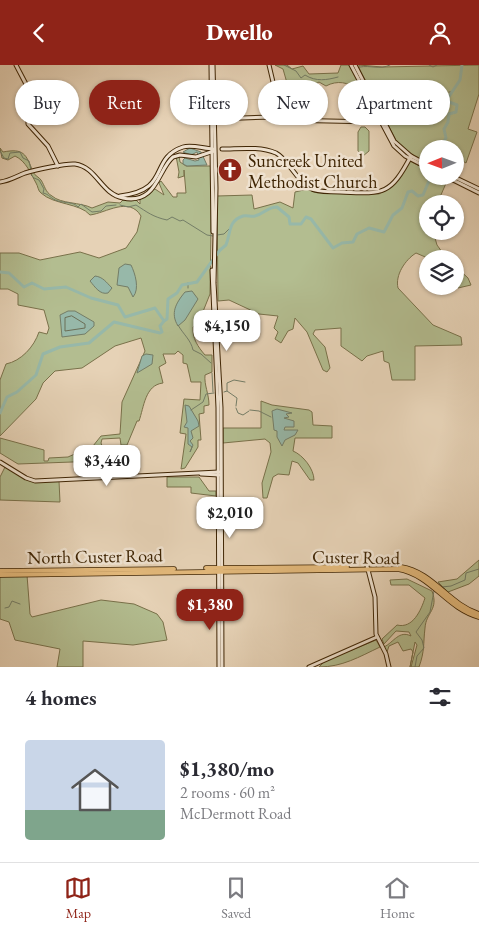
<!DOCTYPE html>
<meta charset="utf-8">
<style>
body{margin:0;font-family:"EB Garamond",serif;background:#f2f2f3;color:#2b2b33;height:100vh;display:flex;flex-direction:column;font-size:19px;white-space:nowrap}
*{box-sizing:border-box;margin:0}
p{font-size:16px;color:#7c7c81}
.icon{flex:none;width:28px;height:28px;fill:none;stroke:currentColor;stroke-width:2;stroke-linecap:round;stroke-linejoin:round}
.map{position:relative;height:602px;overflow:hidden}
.panel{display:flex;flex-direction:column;background:#fff;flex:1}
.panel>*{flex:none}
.top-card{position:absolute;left:15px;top:15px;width:450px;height:45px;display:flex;gap:10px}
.needle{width:32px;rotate:269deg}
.tools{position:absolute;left:419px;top:75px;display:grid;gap:10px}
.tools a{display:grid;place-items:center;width:45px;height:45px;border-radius:50%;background:#fff;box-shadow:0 1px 4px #0004;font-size:25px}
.price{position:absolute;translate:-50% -42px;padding:0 11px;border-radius:10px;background:#fff;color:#222;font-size:16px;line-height:32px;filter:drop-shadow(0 1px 2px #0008)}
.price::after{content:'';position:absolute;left:50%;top:30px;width:15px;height:11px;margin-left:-8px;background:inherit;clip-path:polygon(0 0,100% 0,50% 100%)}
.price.selected{background:#8f2418;color:#fff}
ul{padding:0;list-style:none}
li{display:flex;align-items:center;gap:15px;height:125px;padding:0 25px}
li+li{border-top:1px solid #e1e1e2}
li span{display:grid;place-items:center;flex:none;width:140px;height:100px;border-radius:5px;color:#555}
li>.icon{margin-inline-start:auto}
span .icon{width:60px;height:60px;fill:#fffc;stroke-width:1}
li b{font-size:21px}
h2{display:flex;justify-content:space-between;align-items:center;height:60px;padding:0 25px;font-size:21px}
.pill{padding:0 18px;border-radius:22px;background:#fff;box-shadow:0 1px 4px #0004;font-size:18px;line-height:45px}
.pill.selected{background:#8f2418;color:#fff}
header{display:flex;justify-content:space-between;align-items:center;height:65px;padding:0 25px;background:#8f2418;color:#fff;font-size:22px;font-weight:800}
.menu{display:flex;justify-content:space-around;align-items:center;height:70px;border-top:1px solid #e1e1e2;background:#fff;font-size:14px;color:#7c7c81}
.menu a{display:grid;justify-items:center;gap:2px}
.menu .selected{color:#8f2418}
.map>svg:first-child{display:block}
</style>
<header><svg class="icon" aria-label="back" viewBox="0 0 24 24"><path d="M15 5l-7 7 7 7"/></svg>Dwello<svg class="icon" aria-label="person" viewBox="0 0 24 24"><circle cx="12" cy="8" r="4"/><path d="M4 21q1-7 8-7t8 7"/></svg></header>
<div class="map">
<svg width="479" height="602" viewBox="0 0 479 602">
<rect width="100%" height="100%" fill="#e6d2b6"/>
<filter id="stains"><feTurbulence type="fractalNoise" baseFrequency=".004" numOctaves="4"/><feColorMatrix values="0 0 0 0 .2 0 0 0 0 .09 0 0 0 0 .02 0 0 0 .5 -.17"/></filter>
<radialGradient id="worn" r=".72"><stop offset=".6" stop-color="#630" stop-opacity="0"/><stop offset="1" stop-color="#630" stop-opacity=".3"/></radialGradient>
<g fill="#b3bd90" stroke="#79714a">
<path d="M275 0H287L292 4 303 1 309 9 338 8 341 0H349L362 23 357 25C349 17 337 15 326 21L319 17 301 27H292L289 25 283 4Z"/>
<polygon points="359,0 382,2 479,0 479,29 468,64 477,67 466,98 456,92 455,95 455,84 428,84 427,98 411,91 399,81 359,3"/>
<polygon points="361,62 365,62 369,66 369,86 363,91 358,86 358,67"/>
<path d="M0 83 3 87C24 83 26 89 33 107 35 111 39 112 41 115 45 121 45 127 52 131 61 139 80 137 92 143L108 137 120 138 123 135H136L140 139V133L155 124 164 130 159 118 161 116 173 132H177V128H186L184 105V111L178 113 179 107 176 91H179L180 97 186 101H212L210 229 198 259 193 262C192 273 198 282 205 290H212V307L205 310C204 320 209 329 209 340L204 341V348L199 349 201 375H198V382L185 403 181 404 186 369 180 368 184 334 200 335 201 317H191L187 299 183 298V290L178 286 175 289H163L166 298 159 302 163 318C145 320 144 342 139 356H137L127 380H121L120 373 102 374 101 378 105 389 99 396 18 399 0 388V373L44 385V396H48L49 393 68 392 93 381 101 371 120 369 122 337 145 286 141 273 115 281 82 303 55 306 43 318 36 334 0 371V315L6 299C21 296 34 282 39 267L47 269 49 263 44 245 18 240V229L8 224H0V188H19L40 195 80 187 99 193 126 183 137 167 141 151C129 131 106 148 90 150 80 138 54 140 41 128 38 126 38 121 36 118 31 109 26 96 15 91L8 95 2 93Z"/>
<path d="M410 96 427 105 428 111H439L447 116 437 139H428V166H433L437 180 447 194H430L416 188C405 195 395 210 398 223L433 260 461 272 462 280 415 281V315H392L389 298 384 296 383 286 367 291 362 296 341 281V263L315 265 313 269 325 282 330 303 327 307 323 305 307 267 295 253 293 264 288 266 281 278 275 274 278 267 274 263 278 251 259 249 229 235 218 236 217 131 252 130 254 144 280 137 293 143 295 127 308 124 314 127 379 129 396 118Z"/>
<polygon points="455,201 468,213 471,220 458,223 455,219"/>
<path d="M261 336 272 340 309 345 312 347 313 360 332 361V373H295L293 386C303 390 314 404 314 415H310L298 398 292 396 289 410 278 409 273 412 267 433H263L262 418 271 387 270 378 265 374 223 378V363H261Z"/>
<polygon points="5,402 26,414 59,416 60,437 0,435 0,412"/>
<polygon points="167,412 199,412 209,426 216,426 216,431 191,428 191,422 167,422"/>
<polygon points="479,495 479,511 469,519 448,527 438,517 457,514"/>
<polygon points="27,510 30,549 32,552 101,535 134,539 157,549 163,557 167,575 133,580 83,576 83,602 57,602 60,584 15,575 9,557 0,554 0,511"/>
<path d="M407 514 432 526C439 545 426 547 425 563 423 580 425 585 419 602H411L417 580 415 577 410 602 413 587 411 584 403 586 398 577 389 581 387 587 384 582C394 577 399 565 411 571L409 567 396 566 384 579 382 574 397 560C413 564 421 545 425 533L409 520H391L390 515Z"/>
<path d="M376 575 380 582C359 592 342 602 319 602L325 596Z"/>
</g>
<g fill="#97b8a9" stroke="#747d67">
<polygon points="190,83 201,87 207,100 187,101 183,99 183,95 185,93 195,96 199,95 197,87 191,90 183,87"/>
<path d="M125 199 131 200C135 208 140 224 133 232L128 222 117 220 119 203Z"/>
<path d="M95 211C103 212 106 217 112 223L108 228C100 230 95 222 90 216Z"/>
<path d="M192 226 198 234 185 255 178 261C170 248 176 238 185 227Z"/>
<polygon points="68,246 75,246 94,257 94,261 85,269 62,272 60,250"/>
<polygon points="146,289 153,290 152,299 137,308 142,291"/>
<polygon points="185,340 189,341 198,356 199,361 191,366 193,373 190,376 193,380 190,387 192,382 188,379 188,363 184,362 187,357"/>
<polygon points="277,344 292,348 286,349 289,352 284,353 294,356 294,362 285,362 284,365 298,365 295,370 285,375 282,381 277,372 277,366 274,365 272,346"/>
</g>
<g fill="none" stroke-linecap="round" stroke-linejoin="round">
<polygon stroke="#6b6e56" stroke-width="1" points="72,251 85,259 85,263 65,266 65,253"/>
<g stroke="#747d67" stroke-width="1">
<path d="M284 0 296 6 301 13 305 10C316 17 327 15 338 12"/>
<polyline points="429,0 433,2 437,0"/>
<path d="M360 2C370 0 380 5 390 0"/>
<polyline points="449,27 451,27"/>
<polyline points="420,38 421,27"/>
<polyline points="396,46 401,41 400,37 406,32 420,29"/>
<polyline points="404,47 412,41 440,28"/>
<polyline points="0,86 4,93 8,94 10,88 20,87 23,93 29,96 31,105"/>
<path d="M31 110 34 113 39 115 44 124 43 128C49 129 51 134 58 136 65 138 74 137 78 142L81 139 92 147 101 146 106 141 116 140"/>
<path d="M120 140 128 142 136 140C147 147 153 152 167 155L172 152 180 156 183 155 207 170 213 171"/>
<polyline points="217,170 224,169 231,162"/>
<polyline points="188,218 188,223"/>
<path d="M178 260C183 269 191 275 193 285L201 289 211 298"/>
<polyline points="212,308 213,327"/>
<polyline points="227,326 227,318 234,315 245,317"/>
<polyline points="224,327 227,326 237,333 236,341"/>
<polyline points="236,343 238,348 243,350 249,346"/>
<polyline points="191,345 203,337 206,329 214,328"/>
<polyline points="250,345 259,346 271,352"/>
<polyline points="442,522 451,521 465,515 466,508 479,504"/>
<polyline points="5,543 9,542 12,536 20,539"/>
<polyline points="415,602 417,591 424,583 422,575 416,567 430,547 434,526"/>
</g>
<g stroke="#97b8a9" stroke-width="3">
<polyline points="439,84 446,73 444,64 448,57 449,49 456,47 457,40 449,37 448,33 460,15 462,0"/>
<path d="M0 207 9 208 24 222 32 218 44 224 66 222 91 233 118 240 125 252 155 243 164 256 167 254 168 234 177 228 182 220 197 217 220 185 226 180C231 167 228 156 243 151 247 150 251 152 255 151 264 149 267 142 277 142L289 152 290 159H301L306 152 311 154 333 183 342 178 353 177 357 169 369 163 384 167 393 150 402 143 408 127 412 126 418 131 423 130 431 111"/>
<polyline points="0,348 7,332 17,327 36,310 43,289 60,282 89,278 114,257 160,268 162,267 160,261 164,256"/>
</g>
<g stroke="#3f2504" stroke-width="5">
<g id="secondary">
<polyline points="16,0 27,21 28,59 48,81 58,101"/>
<polyline points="211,0 213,167"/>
<polyline points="213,0 216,123 214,218 221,343 222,602"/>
<polyline points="269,0 277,34 276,53"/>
<polyline points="351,0 394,81 405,91 428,103"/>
<polyline points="355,0 394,76 411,91 428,100"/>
<polyline points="214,54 271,52 281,55 376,57 383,55"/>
<path d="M222 84C239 84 259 81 276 88 288 94 295 114 310 123 318 128 331 126 340 127 383 129 390 131 411 91"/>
<polyline points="445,111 479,128"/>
<polyline points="452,111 479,124"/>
<path d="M0 117C9 116 17 111 25 108 35 105 66 98 75 99 97 102 101 129 123 133 157 140 158 104 173 92L180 90 196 92 214 86"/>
<path d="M120 131C172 125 148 94 183 82 192 79 204 84 213 84"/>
<polyline points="212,205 218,343 219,602"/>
<polyline points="0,397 26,413 35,416 219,407"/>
<polyline points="201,409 219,410"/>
<polyline points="367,501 375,532 376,569 386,589 389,602"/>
<polyline points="309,602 377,572"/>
</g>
</g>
<g stroke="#3f2504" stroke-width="5.5">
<g id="primary">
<path d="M401 502C433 507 448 539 479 549"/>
<polyline points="206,503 347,502"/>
<polyline points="0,506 174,504"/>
<path d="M0 510 398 504C432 510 446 543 479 552"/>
</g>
</g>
<use href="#secondary" stroke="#efe2d0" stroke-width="3"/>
<use href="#primary" stroke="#e3b97b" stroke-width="4"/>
</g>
<defs>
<g id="church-disc" transform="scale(1.25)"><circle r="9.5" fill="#8f2418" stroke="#efe2d0"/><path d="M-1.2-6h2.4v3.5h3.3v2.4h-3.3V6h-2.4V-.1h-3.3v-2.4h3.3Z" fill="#fff"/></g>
</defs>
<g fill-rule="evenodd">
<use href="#church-disc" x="230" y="105"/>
</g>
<g text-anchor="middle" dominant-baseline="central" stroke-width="5" stroke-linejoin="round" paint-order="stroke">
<g font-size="18" fill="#3f2504" stroke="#efe2d0" text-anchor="start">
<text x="248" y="95">Suncreek United<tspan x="248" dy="21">Methodist Church</tspan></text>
</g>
<g font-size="18" fill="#3f2504" stroke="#efe2d0">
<text transform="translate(95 491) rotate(-1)">North Custer Road</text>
<text transform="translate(356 492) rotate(1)">Custer Road</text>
</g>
</g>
<rect width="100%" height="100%" filter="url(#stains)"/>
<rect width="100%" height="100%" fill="url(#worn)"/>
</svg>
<div class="tools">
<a><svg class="needle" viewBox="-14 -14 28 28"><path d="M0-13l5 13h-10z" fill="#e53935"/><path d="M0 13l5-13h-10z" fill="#7c7c81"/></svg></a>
<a><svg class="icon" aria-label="locate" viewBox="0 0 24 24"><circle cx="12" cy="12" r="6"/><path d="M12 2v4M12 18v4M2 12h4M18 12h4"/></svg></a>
<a><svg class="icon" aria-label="layers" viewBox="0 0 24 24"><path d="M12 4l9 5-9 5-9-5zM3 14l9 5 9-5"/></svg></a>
</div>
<b class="price" style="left:227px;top:287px">$4,150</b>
<b class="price" style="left:107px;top:422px">$3,440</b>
<b class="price" style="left:230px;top:474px">$2,010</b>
<b class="price selected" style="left:210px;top:566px">$1,380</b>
<div class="top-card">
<a class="pill">Buy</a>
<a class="pill selected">Rent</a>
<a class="pill">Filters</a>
<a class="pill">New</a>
<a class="pill">Apartment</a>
</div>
</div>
<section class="panel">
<h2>4 homes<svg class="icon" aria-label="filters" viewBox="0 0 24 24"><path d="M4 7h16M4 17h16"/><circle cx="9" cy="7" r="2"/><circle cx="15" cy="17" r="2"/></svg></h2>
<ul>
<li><span style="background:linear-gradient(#c9d6e8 70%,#7fa58c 0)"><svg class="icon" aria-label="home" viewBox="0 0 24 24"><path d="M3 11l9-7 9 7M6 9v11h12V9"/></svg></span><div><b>$1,380/mo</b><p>2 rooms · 60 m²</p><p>McDermott Road</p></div></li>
</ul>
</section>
<nav class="menu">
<a class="selected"><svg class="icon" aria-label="map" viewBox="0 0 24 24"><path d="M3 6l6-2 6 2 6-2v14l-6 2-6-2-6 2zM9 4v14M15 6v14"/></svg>Map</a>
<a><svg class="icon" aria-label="saved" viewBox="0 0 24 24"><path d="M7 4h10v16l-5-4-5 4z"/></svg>Saved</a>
<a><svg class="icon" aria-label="home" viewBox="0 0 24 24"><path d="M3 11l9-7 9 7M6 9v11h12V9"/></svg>Home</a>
</nav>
